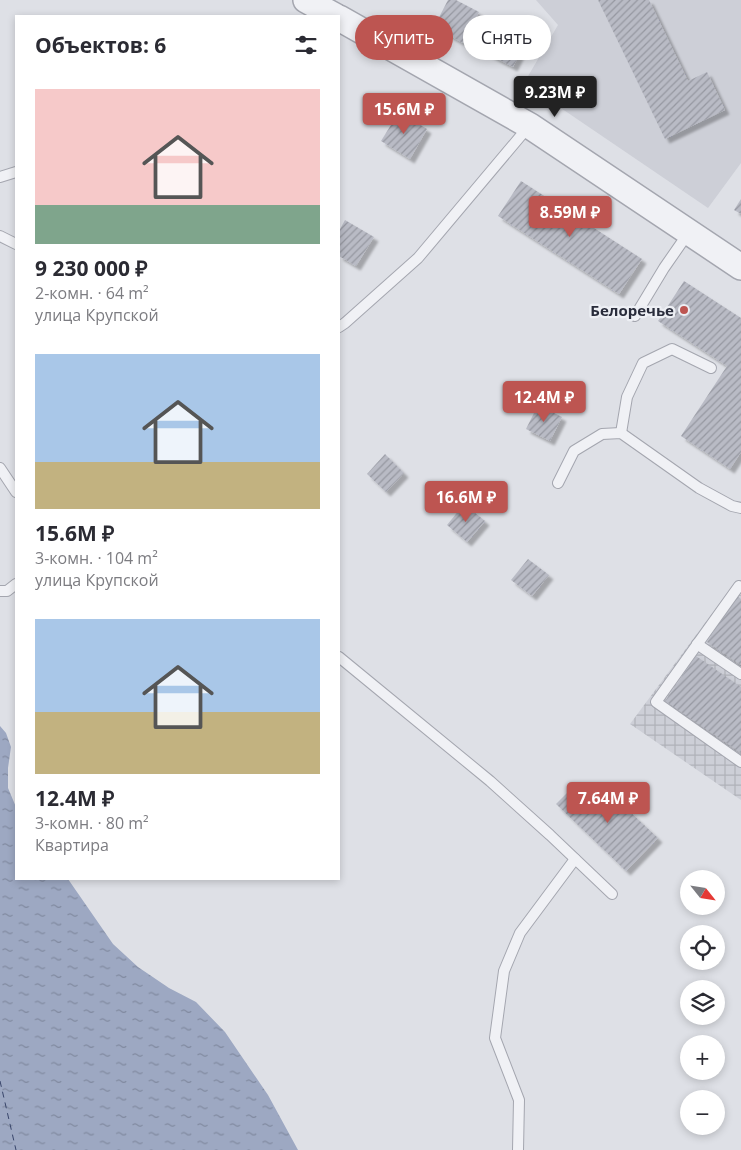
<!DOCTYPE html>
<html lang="ru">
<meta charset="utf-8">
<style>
body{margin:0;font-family:"Open Sans",sans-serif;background:#f7f7f7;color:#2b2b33;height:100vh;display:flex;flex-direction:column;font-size:19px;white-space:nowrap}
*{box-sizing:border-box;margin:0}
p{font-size:16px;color:#7c7c81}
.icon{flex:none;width:28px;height:28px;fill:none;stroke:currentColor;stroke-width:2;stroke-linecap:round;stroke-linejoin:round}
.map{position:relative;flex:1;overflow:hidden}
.panel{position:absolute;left:15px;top:15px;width:325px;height:865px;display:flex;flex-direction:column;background:#fff;border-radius:0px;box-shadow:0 2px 8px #0003}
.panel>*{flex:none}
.top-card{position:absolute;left:355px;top:15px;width:310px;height:45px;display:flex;gap:10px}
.needle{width:32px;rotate:120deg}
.tools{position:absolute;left:680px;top:870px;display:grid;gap:10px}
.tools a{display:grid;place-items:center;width:45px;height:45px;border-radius:50%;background:#fff;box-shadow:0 2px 8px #0003;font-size:25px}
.price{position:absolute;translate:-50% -42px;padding:0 11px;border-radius:5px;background:#bd5551;color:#fff;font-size:16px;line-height:32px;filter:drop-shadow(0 1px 2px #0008)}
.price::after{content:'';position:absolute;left:50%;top:30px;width:15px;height:11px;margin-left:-8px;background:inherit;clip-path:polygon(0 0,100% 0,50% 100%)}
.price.selected{background:#222;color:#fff}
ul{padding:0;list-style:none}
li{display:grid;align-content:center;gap:10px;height:265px;padding:0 20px}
li span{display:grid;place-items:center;height:155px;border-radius:0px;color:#555}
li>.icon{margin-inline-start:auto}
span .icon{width:90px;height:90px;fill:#fffc;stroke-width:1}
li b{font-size:21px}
h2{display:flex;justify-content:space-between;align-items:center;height:60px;padding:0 20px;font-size:21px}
.chip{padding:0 18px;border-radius:22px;background:#fff;box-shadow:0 2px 8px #0003;font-size:18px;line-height:45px}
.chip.selected{background:#bd5551;color:#fff}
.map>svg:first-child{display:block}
</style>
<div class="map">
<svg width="741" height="1150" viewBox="0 0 741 1150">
<defs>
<pattern id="industrial-grid" width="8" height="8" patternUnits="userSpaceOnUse" patternTransform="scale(1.25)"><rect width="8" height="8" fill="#cdcfd7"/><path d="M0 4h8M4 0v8" fill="none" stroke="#b0b2b9"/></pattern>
<pattern id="water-ripples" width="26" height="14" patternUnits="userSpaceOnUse" patternTransform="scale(1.25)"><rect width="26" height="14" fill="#9da8c2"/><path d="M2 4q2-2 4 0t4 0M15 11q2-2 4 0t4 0" fill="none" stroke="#80899f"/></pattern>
<pattern id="building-hatch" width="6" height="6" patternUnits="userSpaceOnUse" patternTransform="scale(1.25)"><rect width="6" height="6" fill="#b9bbc5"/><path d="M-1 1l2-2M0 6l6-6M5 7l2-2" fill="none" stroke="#9698a1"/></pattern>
<filter id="shadow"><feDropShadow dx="4.5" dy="4.5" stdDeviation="1" flood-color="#0004"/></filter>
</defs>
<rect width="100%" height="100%" fill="#dee0e6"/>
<polygon fill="#cdcfd7" points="536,0 741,0 741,163 708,208 524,83 558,25"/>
<polygon fill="url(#industrial-grid)" points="731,588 741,595 741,800 630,724"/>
<polygon fill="url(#water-ripples)" points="0,726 6,733 11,747 8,768 8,788 16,807 16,879 68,879 113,944 138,967 169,988 196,1002 225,1032 268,1095 298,1150 0,1150"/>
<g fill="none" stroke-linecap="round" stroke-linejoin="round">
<polyline stroke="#38456a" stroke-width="1" stroke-dasharray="6 5" stroke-linecap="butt" points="0,1081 16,1150"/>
</g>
<g fill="url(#building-hatch)" filter="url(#shadow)">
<polygon points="448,0 456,0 479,12 463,43 434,27"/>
<polygon points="598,0 649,0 688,81 707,72 725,110 665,139"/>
<polygon points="499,21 529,36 513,67 483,51"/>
<polygon points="399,112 427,129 410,159 381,141"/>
<polygon points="521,181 642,259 619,294 498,216"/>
<polygon points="741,199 741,214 734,210"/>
<polygon points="345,220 374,237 356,266 339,256 339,231"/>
<polygon points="684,281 741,318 741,452 730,469 681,436 727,366 658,321"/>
<polygon points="538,405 562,417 550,441 526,429"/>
<polygon points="385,454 404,473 386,492 367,474"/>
<polygon points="464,504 485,521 467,542 447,525"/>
<polygon points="528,559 549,575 532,596 511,580"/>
<polygon points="737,596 741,599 741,665 707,642"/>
<polygon points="696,656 741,687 741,753 665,701"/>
<polygon points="598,782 658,838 626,871 556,804 577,783 587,793"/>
</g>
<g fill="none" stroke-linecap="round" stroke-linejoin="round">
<g stroke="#a4a6af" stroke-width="12">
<g id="service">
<polyline points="0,177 16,172"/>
<polyline points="0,236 16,244"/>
<polyline points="635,316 664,268 689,232"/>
<polyline points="339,327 345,323 418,258 529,126"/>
<polyline points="621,433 627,397 643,363 672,349 711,368"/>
<polyline points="0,468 16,492"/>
<polyline points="558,483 574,451 602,434 621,433 699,488 732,506 741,508"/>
<polyline points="739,586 656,702 741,762"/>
<polyline points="0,591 7,591 16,584"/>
<polyline points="697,644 741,674"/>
<polyline points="339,657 490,781 550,835 612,894"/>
<polyline points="518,1150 519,1100 495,1038 504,971 520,933 575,859"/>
</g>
</g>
<g stroke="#a4a6af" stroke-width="28">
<g id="tertiary">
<polyline points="306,0 335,16"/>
<polyline points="339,18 530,126 741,267"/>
</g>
</g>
<use href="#service" stroke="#f0f1f5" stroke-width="10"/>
<use href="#tertiary" stroke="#f0f1f5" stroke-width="25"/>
</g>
<circle fill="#bd5551" stroke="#edeff4" stroke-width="2" cx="684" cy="310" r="5"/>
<g text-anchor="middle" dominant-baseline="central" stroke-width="4.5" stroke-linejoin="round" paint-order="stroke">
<g font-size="15" font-weight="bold" fill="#292c3b" stroke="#edeff4" text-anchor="end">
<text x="674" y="310">Белоречье</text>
</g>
</g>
</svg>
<div class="tools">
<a><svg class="needle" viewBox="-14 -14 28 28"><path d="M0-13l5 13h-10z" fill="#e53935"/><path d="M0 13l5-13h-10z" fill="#7c7c81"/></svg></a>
<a><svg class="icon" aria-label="locate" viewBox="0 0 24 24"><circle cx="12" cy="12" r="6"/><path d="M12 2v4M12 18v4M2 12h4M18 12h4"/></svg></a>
<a><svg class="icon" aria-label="layers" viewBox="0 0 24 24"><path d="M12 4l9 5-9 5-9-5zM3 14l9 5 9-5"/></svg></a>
<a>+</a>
<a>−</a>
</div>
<b class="price selected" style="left:555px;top:118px">9.23M ₽</b>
<b class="price" style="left:404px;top:135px">15.6M ₽</b>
<b class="price" style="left:570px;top:238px">8.59M ₽</b>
<b class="price" style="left:544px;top:423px">12.4M ₽</b>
<b class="price" style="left:466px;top:523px">16.6M ₽</b>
<b class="price" style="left:608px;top:824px">7.64M ₽</b>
<div class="top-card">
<a class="chip selected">Купить</a>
<a class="chip">Снять</a>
</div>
<section class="panel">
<h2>Объектов: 6<svg class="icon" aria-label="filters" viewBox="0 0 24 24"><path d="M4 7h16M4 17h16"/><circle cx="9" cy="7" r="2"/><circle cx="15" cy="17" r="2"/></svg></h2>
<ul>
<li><span style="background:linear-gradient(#f6c9c9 75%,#7fa58c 0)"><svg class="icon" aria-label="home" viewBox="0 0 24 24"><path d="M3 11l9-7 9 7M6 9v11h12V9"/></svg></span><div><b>9 230 000 ₽</b><p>2-комн. · 64 m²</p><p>улица Крупской</p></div></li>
<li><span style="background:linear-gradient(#a9c7e8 70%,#c2b280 0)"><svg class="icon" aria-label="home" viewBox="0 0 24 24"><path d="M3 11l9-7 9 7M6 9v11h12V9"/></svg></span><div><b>15.6M ₽</b><p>3-комн. · 104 m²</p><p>улица Крупской</p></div></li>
<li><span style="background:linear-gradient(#a9c7e8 60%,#c2b280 0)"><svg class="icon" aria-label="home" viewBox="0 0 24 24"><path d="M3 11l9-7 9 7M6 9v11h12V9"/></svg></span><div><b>12.4M ₽</b><p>3-комн. · 80 m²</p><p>Квартира</p></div></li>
</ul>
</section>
</div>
